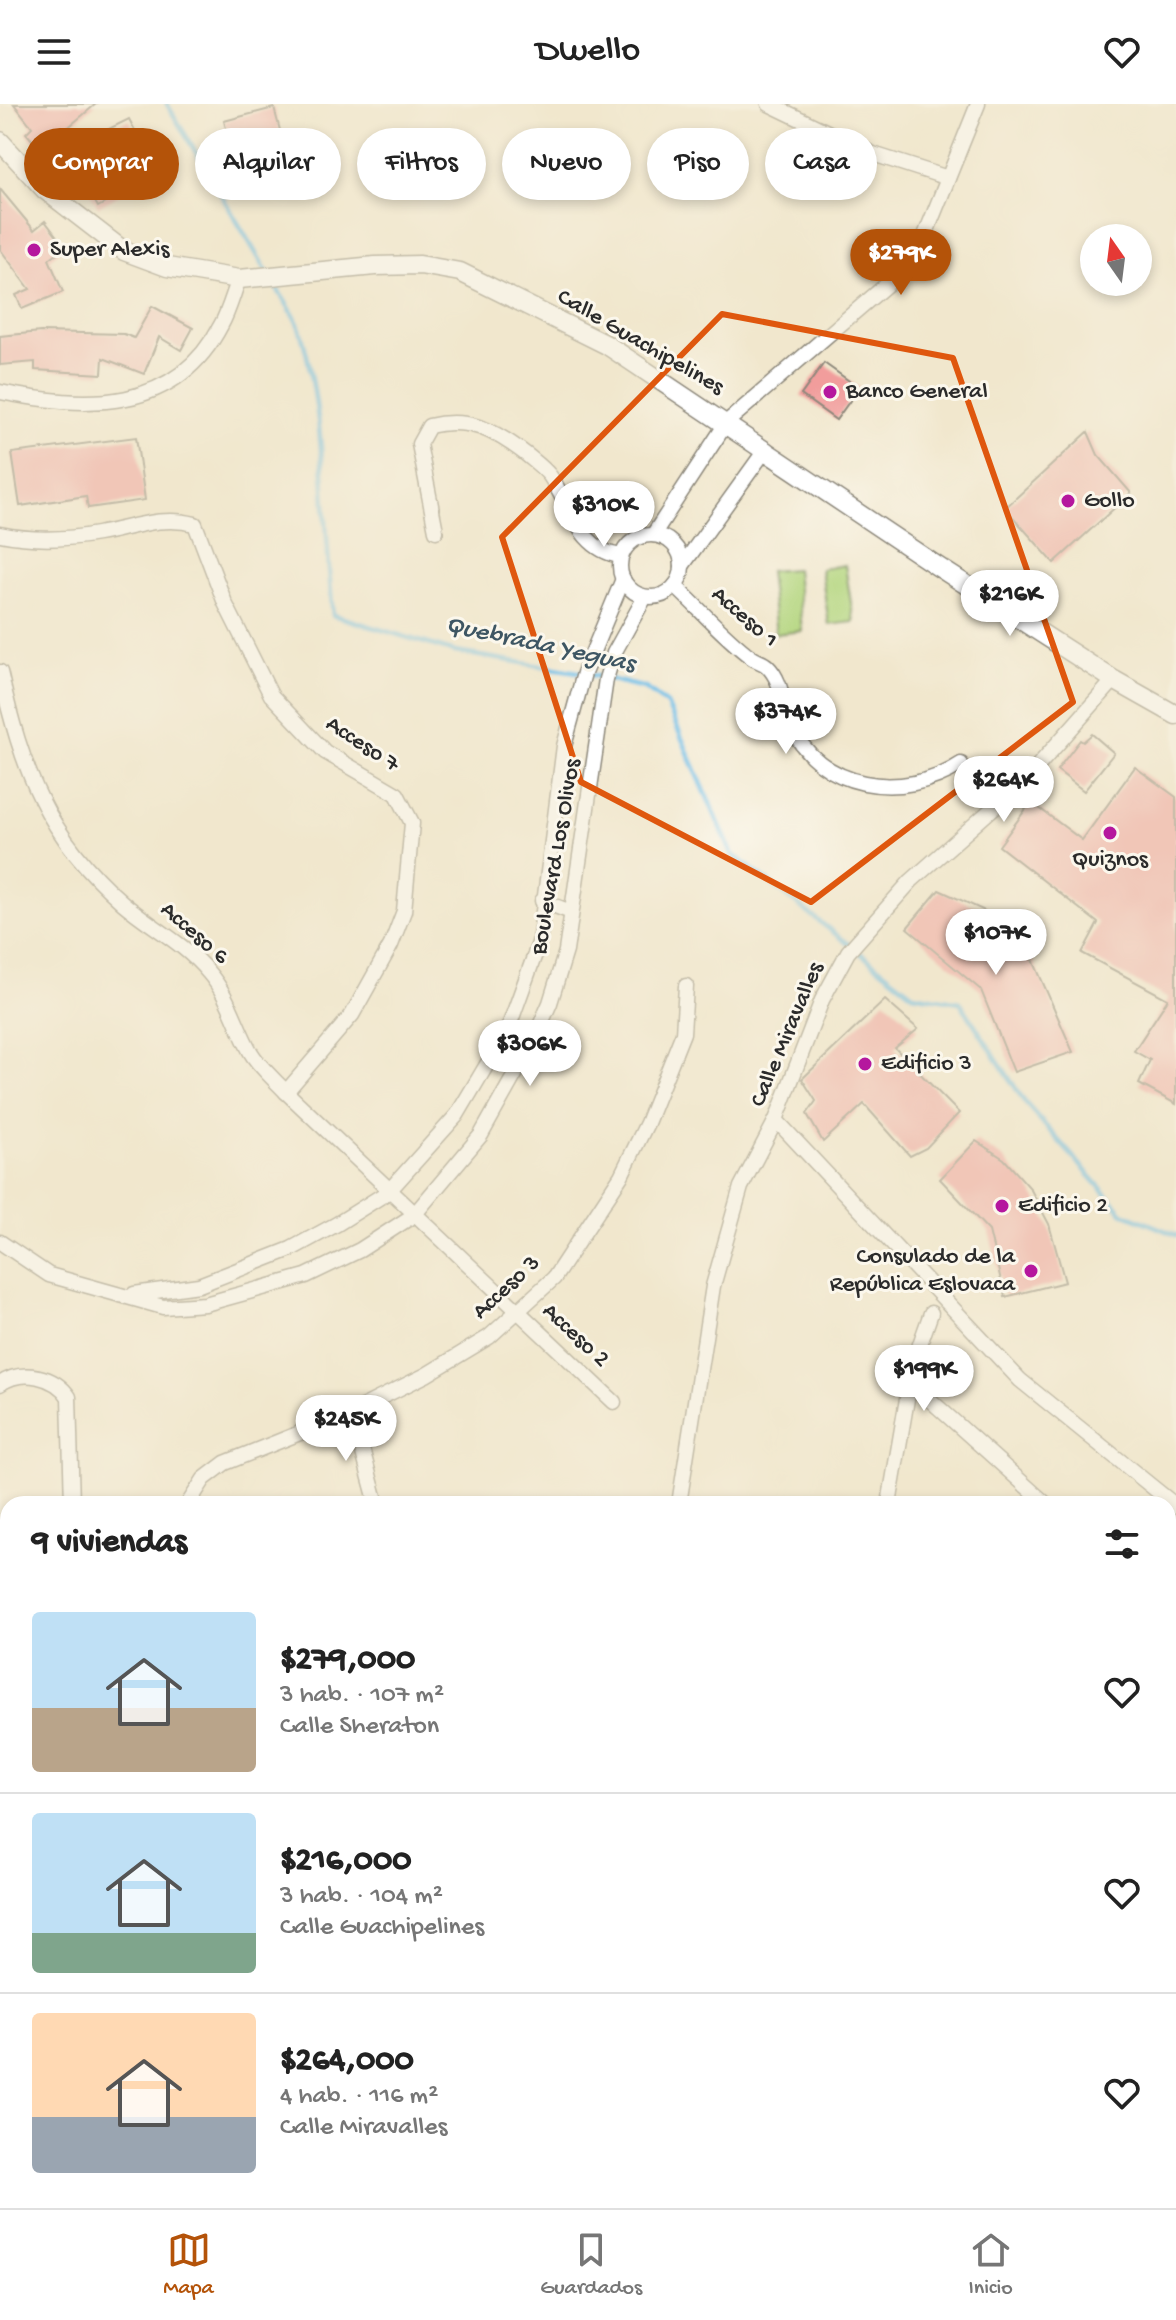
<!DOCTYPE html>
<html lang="es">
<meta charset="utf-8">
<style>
body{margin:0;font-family:"Gochi Hand",sans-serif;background:#f6f6f6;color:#222;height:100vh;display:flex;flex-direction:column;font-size:30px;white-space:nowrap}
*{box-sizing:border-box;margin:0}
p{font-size:26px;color:#767676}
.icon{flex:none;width:44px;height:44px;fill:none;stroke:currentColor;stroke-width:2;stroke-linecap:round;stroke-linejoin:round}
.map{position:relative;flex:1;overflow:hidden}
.side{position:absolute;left:0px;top:1392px;width:1176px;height:712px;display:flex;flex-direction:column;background:#fff;border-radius:24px 24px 0 0;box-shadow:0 4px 12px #0003}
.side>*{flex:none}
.hud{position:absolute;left:24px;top:24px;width:1128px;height:72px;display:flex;gap:16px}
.needle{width:52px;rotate:346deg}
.tools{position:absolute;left:1080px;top:120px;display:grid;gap:16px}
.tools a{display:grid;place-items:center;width:72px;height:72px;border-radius:50%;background:#fff;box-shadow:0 4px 12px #0003;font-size:40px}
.price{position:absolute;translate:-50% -68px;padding:0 18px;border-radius:28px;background:#fff;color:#222;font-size:26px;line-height:52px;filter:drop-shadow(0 2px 4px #0008)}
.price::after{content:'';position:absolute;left:50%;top:48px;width:24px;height:18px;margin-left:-12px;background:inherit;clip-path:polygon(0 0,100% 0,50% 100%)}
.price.selected{background:#b45309;color:#fff}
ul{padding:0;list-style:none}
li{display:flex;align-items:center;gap:24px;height:200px;padding:0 32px}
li+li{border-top:2px solid #e0e0e0}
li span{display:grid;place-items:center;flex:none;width:224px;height:160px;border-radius:8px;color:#555}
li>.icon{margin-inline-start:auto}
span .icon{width:96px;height:96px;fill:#fffc;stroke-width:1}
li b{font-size:34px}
h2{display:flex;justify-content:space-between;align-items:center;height:96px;padding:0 32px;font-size:34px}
.tag{padding:0 28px;border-radius:36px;background:#fff;box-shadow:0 4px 12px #0003;font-size:28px;line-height:72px}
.tag.selected{background:#b45309;color:#fff}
header{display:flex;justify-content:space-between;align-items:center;height:104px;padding:0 32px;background:#fff;font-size:36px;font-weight:600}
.tab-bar{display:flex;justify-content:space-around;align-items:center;height:112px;border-top:2px solid #e0e0e0;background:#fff;font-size:22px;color:#767676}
.tab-bar a{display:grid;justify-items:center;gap:4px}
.tab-bar .selected{color:#b45309}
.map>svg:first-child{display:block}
</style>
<header><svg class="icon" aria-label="menu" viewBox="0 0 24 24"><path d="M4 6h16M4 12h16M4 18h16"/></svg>Dwello<svg class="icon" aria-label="heart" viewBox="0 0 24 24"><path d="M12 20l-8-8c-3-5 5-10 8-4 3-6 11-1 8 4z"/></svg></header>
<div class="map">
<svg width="1176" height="2104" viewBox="0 0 1176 2104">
<rect width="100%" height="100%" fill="#fbf7ec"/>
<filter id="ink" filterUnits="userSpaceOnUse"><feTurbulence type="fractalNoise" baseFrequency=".0125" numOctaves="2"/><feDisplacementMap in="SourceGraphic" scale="16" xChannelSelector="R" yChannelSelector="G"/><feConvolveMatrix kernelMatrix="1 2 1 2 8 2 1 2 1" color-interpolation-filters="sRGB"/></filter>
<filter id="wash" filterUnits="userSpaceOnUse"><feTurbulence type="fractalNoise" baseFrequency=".006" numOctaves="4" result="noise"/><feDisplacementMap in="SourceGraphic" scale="32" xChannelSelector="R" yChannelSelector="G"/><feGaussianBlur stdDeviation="1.8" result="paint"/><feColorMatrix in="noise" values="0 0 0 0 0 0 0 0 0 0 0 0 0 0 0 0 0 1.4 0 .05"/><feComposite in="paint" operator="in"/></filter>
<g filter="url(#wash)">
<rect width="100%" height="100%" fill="#f1e7cd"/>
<g fill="#b3d57e" stroke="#6f8054" stroke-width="2">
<polygon points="845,461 854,518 829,521 821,465"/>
<polygon points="796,465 802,527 776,530 769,467"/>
<polygon points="568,2096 968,2096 967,2104 573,2104"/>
</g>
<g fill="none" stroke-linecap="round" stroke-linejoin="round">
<g stroke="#6bbce6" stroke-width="5">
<polyline points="167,0 266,166"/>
<path d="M271 175C280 191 296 210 301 229 327 316 323 420 333 511L455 548 584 569 645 584 667 600 732 750 913 890 960 898 1026 1000 1123 1109 1176 1131"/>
</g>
</g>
<g id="blocks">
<g fill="#f19d9c">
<polygon points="14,0 96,0 41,46 26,29 32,23"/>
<polygon points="274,4 288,56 238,69 224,17"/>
<polygon points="129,15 140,36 111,51 131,84 98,103 66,46"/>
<polygon points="0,85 34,126 45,117 65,143 49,155 63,188 22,205 16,191 30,185 0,145"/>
<polygon points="152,202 193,224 181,246 159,233 144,270 103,254 102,270 35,266 35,258 0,261 0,232 41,228 124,230 134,234"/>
<polygon points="824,259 859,284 836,316 801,291"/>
<polygon points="1088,328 1098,351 1131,389 1054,459 1005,404"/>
<polygon points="136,333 145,396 88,404 86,392 20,402 12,349"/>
<polygon points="1092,630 1114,649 1084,687 1057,666 1080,636 1083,638"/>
<polygon points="1135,663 1176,693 1176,1000 1139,980 1150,956 1134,947 1168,895 1082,849 1098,819 999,742 1031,698 1082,736"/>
<polygon points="939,786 983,806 1014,828 1030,849 1073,948 1014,968 981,886 907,824"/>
<polygon points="885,896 918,925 895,944 959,1009 926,1044 910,1052 864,1000 823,1038 807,1010 816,997 802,975"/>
<polygon points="976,1037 1004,1055 1030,1084 1049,1120 1065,1178 1005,1193 989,1127 940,1075"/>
</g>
</g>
</g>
<g filter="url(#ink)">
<use href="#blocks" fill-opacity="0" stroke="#8e897c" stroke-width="2"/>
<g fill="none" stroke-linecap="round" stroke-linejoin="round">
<g stroke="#8e897c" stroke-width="17">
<g id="minor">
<polyline points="769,0 873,50 948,74"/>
<path d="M0 288C86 305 175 310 221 221 229 207 233 190 239 175"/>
<path d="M436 427 419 340 429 322C469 312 496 327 527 351 534 357 544 364 550 372 571 403 579 446 621 452"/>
<path d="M0 430C34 437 64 436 98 430 132 424 161 411 195 420L225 499 271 591 325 648 397 690 412 719 404 807 391 841 352 911 286 988"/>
<polyline points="653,431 727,318 892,176 922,139 978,0"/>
<circle cx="651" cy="462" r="31"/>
<polyline points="682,462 766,345"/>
<path d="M675 482C700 505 724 533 751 553 756 557 763 558 767 562 783 577 782 601 790 619 817 686 903 698 961 660"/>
<path d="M0 568C22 665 46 732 123 799 151 823 184 839 208 868 229 892 235 920 250 947 259 963 275 976 286 988L614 1298"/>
<polyline points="542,797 571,808"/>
<polyline points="776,1016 1020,1276 1176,1402"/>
<polyline points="0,1138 49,1171 163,1203 205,1200 306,1172 360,1146 414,1111 481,1031 532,940 550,899 566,847 606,575 614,549 645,493"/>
<polyline points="134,1190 199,1181 291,1145 337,1120 388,1088 457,1011 508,925 539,839 564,642 584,569 623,475"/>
<polyline points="910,1278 1046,1400"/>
<path d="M0 1280C22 1264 55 1272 69 1293L72 1400"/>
<polyline points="352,1308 377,1400"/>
<polyline points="188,1400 204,1375 225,1359 352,1308 426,1271 489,1233 554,1174 621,1072 647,1019 683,929 686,882"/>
<polyline points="679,1400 713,1182 741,1083 776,1016 822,896 848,848 911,777 1029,672 1114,576"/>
<polyline points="889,1400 913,1260 931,1209"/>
<polyline points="1168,1501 1176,1507"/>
<polyline points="1168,1654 1176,1640"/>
<polyline points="1168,1679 1176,1670"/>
<polyline points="1168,1911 1176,1912"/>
<polyline points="195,2104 216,2096"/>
<polyline points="980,2104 981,2096"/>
</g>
</g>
<g stroke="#8e897c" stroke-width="21">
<polyline id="tertiary" points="0,37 45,86 124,147 167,163 239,175 375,162 420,161 460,168 607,241 937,462 1114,576 1176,611"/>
</g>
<use href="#minor" stroke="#fff" stroke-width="14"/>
<use href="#tertiary" stroke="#fff" stroke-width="18"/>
</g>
</g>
<path d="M0 0H1176V2104H0ZM722 210 953 254 1073 598 811 798 581 678 502 433Z" fill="#f1e7cd" fill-opacity=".55" fill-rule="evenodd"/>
<path fill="none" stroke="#df570e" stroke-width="6" stroke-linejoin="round" d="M722 210 953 254 1073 598 811 798 581 678 502 433Z"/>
<g fill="#b5179e" stroke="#fbf7ec" stroke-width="3">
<circle cx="34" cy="146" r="8"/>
<circle cx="830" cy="288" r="8"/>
<circle cx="1068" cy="397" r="8"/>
<circle cx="1110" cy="729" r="8"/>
<circle cx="865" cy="960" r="8"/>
<circle cx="1002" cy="1102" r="8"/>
<circle cx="1031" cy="1167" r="8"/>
</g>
<g text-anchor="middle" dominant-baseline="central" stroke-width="6" stroke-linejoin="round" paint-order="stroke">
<g font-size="24" fill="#2b2b2b" stroke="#fbf7ec" text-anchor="start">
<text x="50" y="146">Super Alexis</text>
<text x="846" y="288">Banco General</text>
<text x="1084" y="397">Gollo</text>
<text x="1110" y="756" text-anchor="middle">Quiznos</text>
<text x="881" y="960">Edificio 3</text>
<text x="1018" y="1102">Edificio 2</text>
<text x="1015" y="1153" text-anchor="end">Consulado de la<tspan x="1015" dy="28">República Eslovaca</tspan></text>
</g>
<g font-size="24" fill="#2b2b2b" stroke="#fbf7ec">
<text transform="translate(640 239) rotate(30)">Calle Guachipelines</text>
<text transform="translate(744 514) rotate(41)">Acceso 1</text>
<text transform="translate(362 641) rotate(33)">Acceso 7</text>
<text transform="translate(557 753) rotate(-80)">Boulevard Los Olivos</text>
<text transform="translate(194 830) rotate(41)">Acceso 6</text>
<text transform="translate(788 931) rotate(-67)">Calle Miravalles</text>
<text transform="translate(507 1184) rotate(-43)">Acceso 3</text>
<text transform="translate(575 1232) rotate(43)">Acceso 2</text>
</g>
<g font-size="26" font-style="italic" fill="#3e5663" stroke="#fbf7ec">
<text transform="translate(540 542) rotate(12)">Quebrada Yeguas</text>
</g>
</g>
</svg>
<div class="tools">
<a><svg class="needle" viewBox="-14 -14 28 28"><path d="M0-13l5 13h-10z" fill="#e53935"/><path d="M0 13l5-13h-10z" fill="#767676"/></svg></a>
</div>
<b class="price selected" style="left:901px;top:193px">$279K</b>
<b class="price" style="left:604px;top:445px">$310K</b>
<b class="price" style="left:1010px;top:534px">$216K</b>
<b class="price" style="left:786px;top:652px">$374K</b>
<b class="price" style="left:1004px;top:720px">$264K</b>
<b class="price" style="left:996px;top:873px">$107K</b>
<b class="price" style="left:530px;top:984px">$306K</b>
<b class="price" style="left:924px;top:1309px">$199K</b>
<b class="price" style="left:346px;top:1359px">$245K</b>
<div class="hud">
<a class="tag selected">Comprar</a>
<a class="tag">Alquilar</a>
<a class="tag">Filtros</a>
<a class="tag">Nuevo</a>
<a class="tag">Piso</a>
<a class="tag">Casa</a>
</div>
<section class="side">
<h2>9 viviendas<svg class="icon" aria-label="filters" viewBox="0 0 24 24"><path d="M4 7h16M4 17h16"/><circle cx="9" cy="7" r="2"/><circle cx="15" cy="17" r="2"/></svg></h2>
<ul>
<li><span style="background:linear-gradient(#bfe0f5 60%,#b9a48a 0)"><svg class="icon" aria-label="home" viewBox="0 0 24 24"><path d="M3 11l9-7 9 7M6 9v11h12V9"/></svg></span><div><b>$279,000</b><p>3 hab. · 107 m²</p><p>Calle Sheraton</p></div><svg class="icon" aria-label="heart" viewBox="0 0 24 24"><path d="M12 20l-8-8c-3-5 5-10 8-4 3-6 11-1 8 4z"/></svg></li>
<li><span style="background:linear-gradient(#bfe0f5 75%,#7fa58c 0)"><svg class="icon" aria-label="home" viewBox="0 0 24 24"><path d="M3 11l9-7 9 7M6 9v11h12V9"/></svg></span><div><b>$216,000</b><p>3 hab. · 104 m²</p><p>Calle Guachipelines</p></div><svg class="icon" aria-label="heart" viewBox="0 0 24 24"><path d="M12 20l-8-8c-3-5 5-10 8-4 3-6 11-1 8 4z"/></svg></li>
<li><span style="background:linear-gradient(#ffd9b3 65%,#9aa5b1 0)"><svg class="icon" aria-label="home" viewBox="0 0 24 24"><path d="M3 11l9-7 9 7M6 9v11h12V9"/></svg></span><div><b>$264,000</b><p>4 hab. · 116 m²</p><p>Calle Miravalles</p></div><svg class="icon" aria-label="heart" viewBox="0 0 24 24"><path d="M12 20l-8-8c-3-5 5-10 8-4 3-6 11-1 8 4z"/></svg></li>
</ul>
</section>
</div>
<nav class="tab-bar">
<a class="selected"><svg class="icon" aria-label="map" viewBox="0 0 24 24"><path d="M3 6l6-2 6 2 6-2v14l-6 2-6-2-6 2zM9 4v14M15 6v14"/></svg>Mapa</a>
<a><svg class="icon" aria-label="saved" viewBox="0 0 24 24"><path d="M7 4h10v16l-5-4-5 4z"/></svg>Guardados</a>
<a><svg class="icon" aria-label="home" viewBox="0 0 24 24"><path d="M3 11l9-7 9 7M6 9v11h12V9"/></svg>Inicio</a>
</nav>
